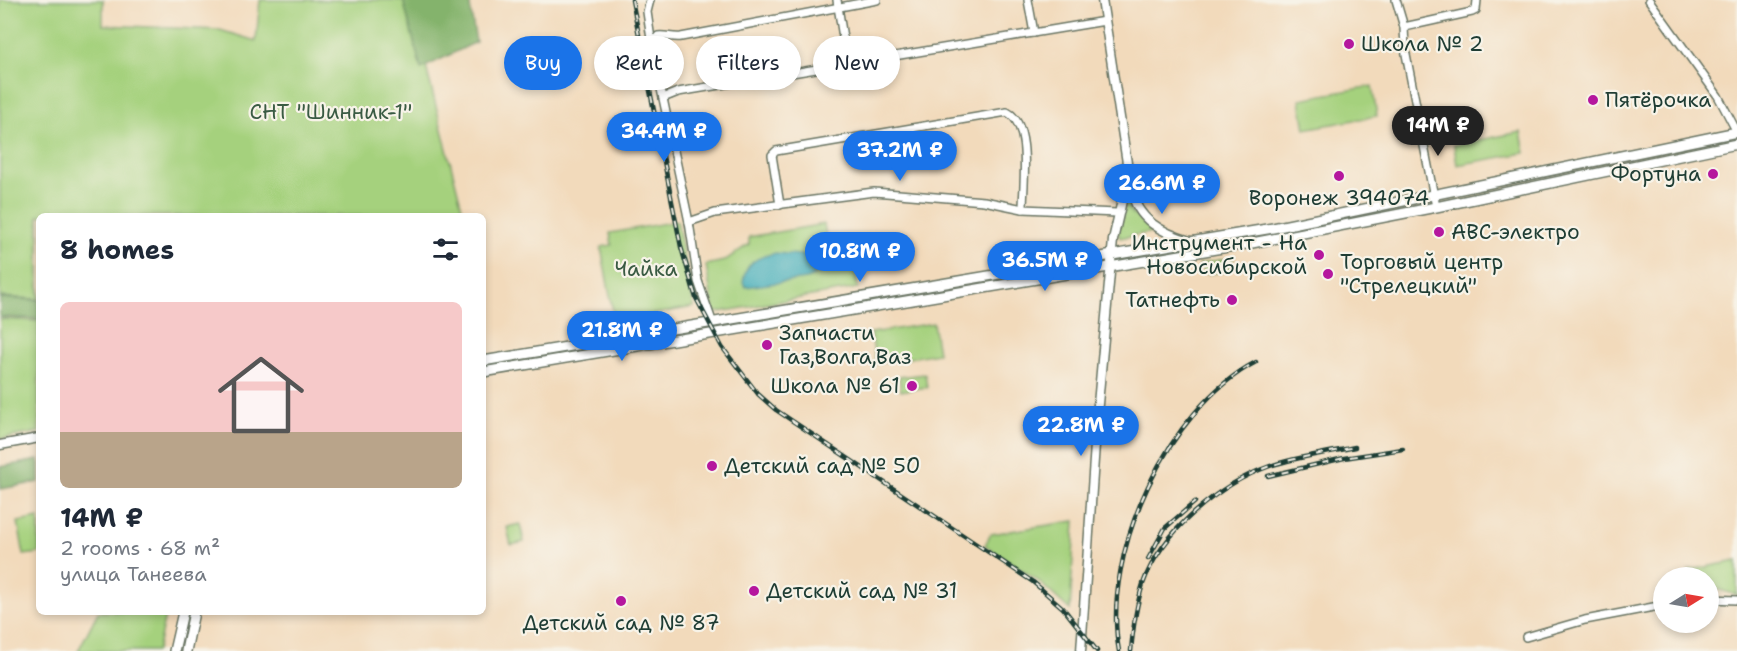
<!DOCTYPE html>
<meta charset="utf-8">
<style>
body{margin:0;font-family:"Shantell Sans",sans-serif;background:#f2f2f3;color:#1f2937;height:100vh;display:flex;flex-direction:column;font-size:22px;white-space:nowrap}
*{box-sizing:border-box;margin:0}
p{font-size:20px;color:#747a83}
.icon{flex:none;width:33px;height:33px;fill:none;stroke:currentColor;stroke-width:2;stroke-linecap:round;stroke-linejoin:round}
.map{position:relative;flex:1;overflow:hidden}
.panel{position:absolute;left:36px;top:213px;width:450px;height:402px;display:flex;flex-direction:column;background:#fff;border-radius:9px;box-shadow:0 3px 9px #0003}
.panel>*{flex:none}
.banner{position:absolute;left:504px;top:36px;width:570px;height:54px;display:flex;gap:12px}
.needle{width:39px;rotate:79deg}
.fabs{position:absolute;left:1653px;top:567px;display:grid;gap:12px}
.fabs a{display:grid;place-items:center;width:66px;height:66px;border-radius:50%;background:#fff;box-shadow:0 3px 9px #0003;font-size:30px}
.price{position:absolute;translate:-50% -51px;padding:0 14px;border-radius:21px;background:#1a73e8;color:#fff;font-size:20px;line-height:39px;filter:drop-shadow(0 2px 3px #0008)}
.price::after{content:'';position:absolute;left:50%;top:36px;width:18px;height:14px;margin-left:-9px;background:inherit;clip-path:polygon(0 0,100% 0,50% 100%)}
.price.selected{background:#222;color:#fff}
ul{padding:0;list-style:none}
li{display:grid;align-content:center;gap:12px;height:318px;padding:0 24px}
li+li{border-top:2px solid #e0e1e3}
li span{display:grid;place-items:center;height:186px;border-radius:9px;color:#555}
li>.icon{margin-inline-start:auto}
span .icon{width:108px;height:108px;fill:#fffc;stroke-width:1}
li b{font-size:26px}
h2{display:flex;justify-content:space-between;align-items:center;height:72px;padding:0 24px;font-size:26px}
.tag{padding:0 21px;border-radius:27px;background:#fff;box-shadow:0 3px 9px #0003;font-size:21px;line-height:54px}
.tag.selected{background:#1a73e8;color:#fff}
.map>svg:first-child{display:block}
</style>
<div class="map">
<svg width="1737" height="651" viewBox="0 0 1737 651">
<rect width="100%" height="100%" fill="#f7f3e8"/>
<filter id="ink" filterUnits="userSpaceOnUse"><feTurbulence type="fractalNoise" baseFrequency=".0167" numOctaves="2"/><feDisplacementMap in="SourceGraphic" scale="12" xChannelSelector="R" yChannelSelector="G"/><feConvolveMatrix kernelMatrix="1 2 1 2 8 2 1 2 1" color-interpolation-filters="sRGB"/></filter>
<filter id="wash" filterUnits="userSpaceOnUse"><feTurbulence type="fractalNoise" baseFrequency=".008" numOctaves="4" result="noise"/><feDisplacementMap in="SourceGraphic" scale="24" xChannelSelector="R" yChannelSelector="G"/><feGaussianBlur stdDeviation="1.35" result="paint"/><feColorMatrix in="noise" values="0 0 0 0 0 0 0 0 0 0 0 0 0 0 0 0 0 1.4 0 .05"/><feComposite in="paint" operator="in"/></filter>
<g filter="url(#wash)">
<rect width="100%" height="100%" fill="#f2dabb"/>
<g fill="#a5d17d" stroke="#628758" stroke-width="1.5">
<polygon points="0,0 103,0 103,25 220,30 256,41 260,0 409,0 464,216 39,216 39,299 0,297"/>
<polygon points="1372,86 1377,116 1305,129 1300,99"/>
<polygon points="1521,132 1525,153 1457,165 1454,145"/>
<polygon points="1126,202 1132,213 1153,232 1120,238 1118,233"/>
<polygon points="677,221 694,307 622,320 613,312 601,247 612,245 610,233"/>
<polygon points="824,224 826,235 835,252 840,253 841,248 851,249 858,288 714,313 706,265 724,261 749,244 749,237"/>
<polygon points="1234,257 1227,271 1207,274 1199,264"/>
<polygon points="0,319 39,321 39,432 0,439"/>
<polygon points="933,323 938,353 876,364 871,333"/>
<polygon points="925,374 927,387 901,391 899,377"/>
<polygon points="39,518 39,553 24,555 18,522"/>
<polygon points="1075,521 1070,610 1036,579 985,545 991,534"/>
<polygon points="520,524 524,542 511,545 507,527"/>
<polygon points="1737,561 1737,595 1709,587 1708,578 1690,576 1689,570"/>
<polygon points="98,612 166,612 157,651 78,651"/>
</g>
<g fill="#84b36c" stroke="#527850" stroke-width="1.5">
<polygon points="403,0 469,0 476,42 421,69"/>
<polygon points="0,298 39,300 39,319 0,317"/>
<polygon points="39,460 39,482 0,489 0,467"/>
</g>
<path fill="#3baab8" stroke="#2d7476" stroke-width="1.5" d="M776 253 812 256 823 271 807 279 746 287 743 283C745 262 757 257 776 253Z"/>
</g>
<g filter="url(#ink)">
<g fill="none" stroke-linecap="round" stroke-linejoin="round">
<g stroke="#697463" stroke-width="10">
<g id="minor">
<polyline points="650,0 647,12 652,46 689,222 698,281 712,321"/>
<polyline points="837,0 847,63"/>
<polyline points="1028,0 1034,33"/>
<polyline points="1396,0 1404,27 1405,49 1436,207"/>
<polyline points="1649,0 1718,96 1737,132"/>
<polyline points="1404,27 1472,12 1476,10 1477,0"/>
<path d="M652 46 658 36C665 35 673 38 681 37L877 0"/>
<polyline points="663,98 678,92 1105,21"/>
<path d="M780 205 772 155 776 151 1007 112C1032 124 1023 185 1023 209"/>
<polyline points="689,222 715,213 874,192 984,201 1023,209 1117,213"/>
<polyline points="1708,599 1737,600"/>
<polyline points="1526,637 1585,620 1664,605"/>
</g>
</g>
<g stroke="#697463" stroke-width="11">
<g id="tertiary">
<path d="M1131 189C1137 220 1162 233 1190 241"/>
<polyline points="0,445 39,438"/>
<polyline points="1081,651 1097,415 1113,240 1123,196 1131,189 1102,0"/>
</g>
</g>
<g stroke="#697463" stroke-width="12">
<g id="secondary">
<polyline points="483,361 1273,228 1737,132"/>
<polyline points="483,372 1252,243 1436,207 1737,144"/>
<polyline points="174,651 183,612"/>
<polyline points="186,651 194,612"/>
</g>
</g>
<use href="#minor" stroke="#fff" stroke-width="7"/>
<use href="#tertiary" stroke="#fff" stroke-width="8"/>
<use href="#secondary" stroke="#fff" stroke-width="9"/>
<g stroke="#1f3d34" stroke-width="4.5">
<g id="rail">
<polyline points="632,0 681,247 696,298 722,347 758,394 776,410 1033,582 1063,608 1097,651"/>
<polyline points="1268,476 1344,458 1403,449"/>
<polyline points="1148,559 1165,528 1195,502"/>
<path d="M1119 651C1101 553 1168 408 1256 362"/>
<path d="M1131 651C1133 628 1136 606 1143 584 1161 532 1219 484 1270 466 1297 457 1327 453 1355 447"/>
</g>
</g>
<use href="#rail" stroke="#f7f3e8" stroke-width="2" stroke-dasharray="7" stroke-linecap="butt"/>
</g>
</g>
<g fill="#b5179e" stroke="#f7f3e8" stroke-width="2">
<circle cx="1349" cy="44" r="6"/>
<circle cx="1593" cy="100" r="6"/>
<circle cx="1713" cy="174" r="6"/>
<circle cx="1339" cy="176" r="6"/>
<circle cx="1439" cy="232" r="6"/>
<circle cx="1319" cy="255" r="6"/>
<circle cx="1328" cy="274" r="6"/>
<circle cx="1232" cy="300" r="6"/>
<circle cx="767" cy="345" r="6"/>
<circle cx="912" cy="386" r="6"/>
<circle cx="712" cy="466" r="6"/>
<circle cx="754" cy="591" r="6"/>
<circle cx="621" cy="601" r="6"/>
</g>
<g text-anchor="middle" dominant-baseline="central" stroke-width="4.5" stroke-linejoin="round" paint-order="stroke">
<g font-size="21" fill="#1f3d34" stroke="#f7f3e8" text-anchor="start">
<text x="1361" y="44">Школа № 2</text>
<text x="1605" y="100">Пятёрочка</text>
<text x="1701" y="174" text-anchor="end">Фортуна</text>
<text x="1339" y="198" text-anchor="middle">Воронеж 394074</text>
<text x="1451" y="232">АВС-электро</text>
<text x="1307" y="243" text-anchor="end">Инструмент - На<tspan x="1307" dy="24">Новосибирской</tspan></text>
<text x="1340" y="262">Торговый центр<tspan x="1340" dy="24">"Стрелецкий"</tspan></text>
<text x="1220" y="300" text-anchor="end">Татнефть</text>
<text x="779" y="333">Запчасти<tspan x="779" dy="24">Газ,Волга,Ваз</tspan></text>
<text x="900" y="386" text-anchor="end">Школа № 61</text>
<text x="724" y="466">Детский сад № 50</text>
<text x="766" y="591">Детский сад № 31</text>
<text x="621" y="623" text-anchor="middle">Детский сад № 87</text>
</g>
<g font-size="21" fill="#3a5b43" stroke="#f7f3e8">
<text x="331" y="112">СНТ "Шинник-1"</text>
<text x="646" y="269">Чайка</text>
</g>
</g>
</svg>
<div class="fabs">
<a><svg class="needle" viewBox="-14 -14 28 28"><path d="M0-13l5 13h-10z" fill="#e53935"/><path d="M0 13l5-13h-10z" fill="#747a83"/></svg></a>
</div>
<b class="price selected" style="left:1438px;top:157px">14M ₽</b>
<b class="price" style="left:664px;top:163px">34.4M ₽</b>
<b class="price" style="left:900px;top:182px">37.2M ₽</b>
<b class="price" style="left:1162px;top:215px">26.6M ₽</b>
<b class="price" style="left:860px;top:283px">10.8M ₽</b>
<b class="price" style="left:1045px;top:292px">36.5M ₽</b>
<b class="price" style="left:622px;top:362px">21.8M ₽</b>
<b class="price" style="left:1081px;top:457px">22.8M ₽</b>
<div class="banner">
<a class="tag selected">Buy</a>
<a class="tag">Rent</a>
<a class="tag">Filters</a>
<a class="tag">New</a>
</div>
<section class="panel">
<h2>8 homes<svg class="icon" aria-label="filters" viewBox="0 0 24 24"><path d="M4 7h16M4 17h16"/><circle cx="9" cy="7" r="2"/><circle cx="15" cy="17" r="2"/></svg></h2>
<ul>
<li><span style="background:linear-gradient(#f6c9c9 70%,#b9a48a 0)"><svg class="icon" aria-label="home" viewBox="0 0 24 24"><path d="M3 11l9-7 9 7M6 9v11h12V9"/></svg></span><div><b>14M ₽</b><p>2 rooms · 68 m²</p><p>улица Танеева</p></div></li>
</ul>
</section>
</div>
